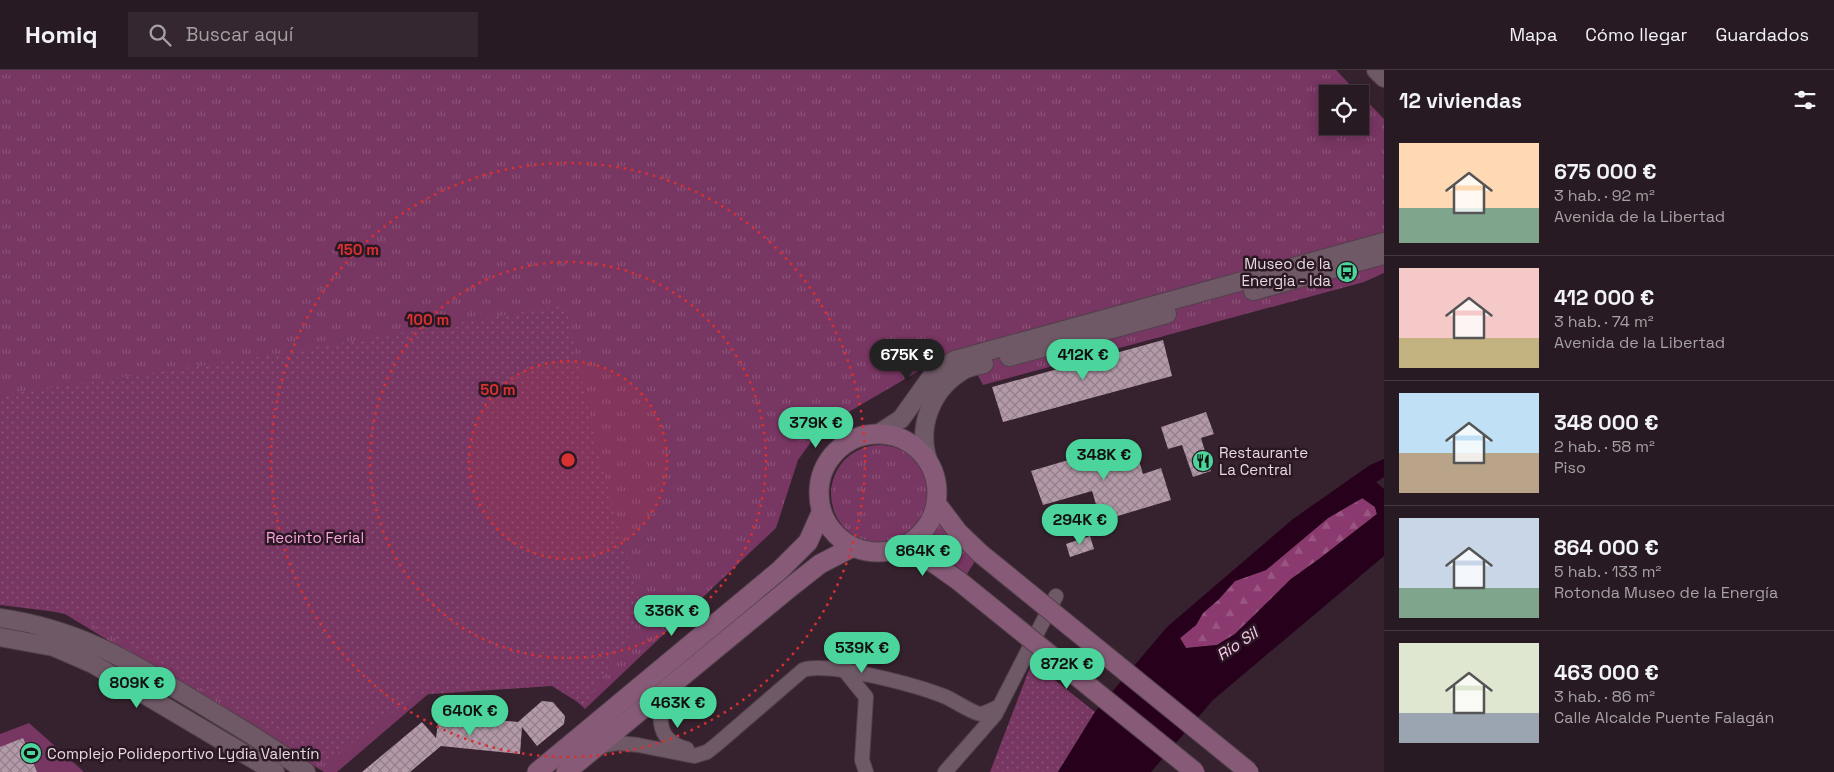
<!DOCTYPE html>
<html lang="es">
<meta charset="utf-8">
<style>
body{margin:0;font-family:"Space Grotesk",sans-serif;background:#34272f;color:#f1f3f6;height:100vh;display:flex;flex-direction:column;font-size:19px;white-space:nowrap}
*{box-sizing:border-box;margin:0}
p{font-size:16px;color:#a5a1a5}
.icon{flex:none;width:28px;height:28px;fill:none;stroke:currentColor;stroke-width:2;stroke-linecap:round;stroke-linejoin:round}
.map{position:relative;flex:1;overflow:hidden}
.side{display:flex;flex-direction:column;background:#281a22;width:450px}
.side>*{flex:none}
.buttons{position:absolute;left:1319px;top:15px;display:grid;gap:10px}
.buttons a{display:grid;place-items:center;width:50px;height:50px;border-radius:0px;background:#281a22;box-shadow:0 2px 12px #0003,0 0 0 1px #443840;font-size:25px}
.price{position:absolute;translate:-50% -42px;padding:0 11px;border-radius:18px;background:#4bd49b;color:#111;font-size:16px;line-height:32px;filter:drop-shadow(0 1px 2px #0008)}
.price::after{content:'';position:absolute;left:50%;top:30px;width:15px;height:11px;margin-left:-8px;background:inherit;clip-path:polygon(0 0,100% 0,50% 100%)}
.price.current{background:#222;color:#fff}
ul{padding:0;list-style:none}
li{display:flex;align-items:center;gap:15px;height:125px;padding:0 15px}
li+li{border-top:1px solid #443840}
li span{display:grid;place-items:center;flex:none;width:140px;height:100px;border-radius:0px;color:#555}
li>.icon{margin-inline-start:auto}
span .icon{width:60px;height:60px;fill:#fffc;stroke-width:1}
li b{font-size:21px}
h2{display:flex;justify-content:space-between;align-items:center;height:60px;padding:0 15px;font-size:21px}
header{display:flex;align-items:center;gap:30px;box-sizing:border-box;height:70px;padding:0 25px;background:#281a22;border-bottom:1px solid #443840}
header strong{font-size:24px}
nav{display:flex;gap:28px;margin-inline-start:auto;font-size:18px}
.search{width:350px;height:45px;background:#34272f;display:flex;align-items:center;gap:12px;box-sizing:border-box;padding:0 18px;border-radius:0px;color:#a5a1a5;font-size:19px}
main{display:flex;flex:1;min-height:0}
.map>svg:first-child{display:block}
</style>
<header>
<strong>Homiq</strong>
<div class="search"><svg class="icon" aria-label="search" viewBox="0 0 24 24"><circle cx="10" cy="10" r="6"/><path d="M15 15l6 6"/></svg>Buscar aquí</div>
<nav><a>Mapa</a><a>Cómo llegar</a><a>Guardados</a></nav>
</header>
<main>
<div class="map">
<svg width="1384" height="702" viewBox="0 0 1384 702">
<defs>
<pattern id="grass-tufts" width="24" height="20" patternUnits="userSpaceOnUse" patternTransform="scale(1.25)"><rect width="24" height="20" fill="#783662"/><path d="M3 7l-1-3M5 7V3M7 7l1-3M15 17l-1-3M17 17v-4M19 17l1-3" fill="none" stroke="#8b5278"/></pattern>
<pattern id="forest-firs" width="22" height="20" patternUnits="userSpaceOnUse" patternTransform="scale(1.25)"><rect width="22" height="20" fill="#8a3a6f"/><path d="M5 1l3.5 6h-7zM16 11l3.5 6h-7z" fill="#9a5683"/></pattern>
<pattern id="park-dots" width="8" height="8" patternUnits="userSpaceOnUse" patternTransform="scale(1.25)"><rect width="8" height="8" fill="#783662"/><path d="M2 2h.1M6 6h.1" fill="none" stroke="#8b5278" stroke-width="1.8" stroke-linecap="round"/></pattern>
<pattern id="building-cross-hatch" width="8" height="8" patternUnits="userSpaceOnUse" patternTransform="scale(1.25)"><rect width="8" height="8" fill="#b49aa9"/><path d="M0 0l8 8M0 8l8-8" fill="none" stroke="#937f8a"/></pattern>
</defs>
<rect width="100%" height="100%" fill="#36222e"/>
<g fill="url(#grass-tufts)">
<polygon points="0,0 1336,0 1359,24 1328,24 1328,56 1360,56 1360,24 1384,49 1384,203 1364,212 983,315 964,279 936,291 821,358 798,390 776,458 585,639 503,560 337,702 324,702 65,544 0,531"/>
<circle cx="880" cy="424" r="49"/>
<polygon points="937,454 942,455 975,491 967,504 940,484 924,476 925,471"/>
</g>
<polygon fill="url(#forest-firs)" points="1363,428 1375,437 1377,444 1319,489 1291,509 1235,564 1217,575 1186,578 1180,568 1196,555 1203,543 1219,529 1235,511 1266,500 1328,448"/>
<g fill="url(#park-dots)">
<polygon points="565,235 599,386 643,544 584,636 552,616 416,625 325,693 146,585 74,544 0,535 0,325 247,289"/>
<polygon points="1032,592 1095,642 1058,702 990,702"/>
</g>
<polygon fill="#783662" points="29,653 83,701 83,702 0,702 0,664"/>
<path fill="#27011c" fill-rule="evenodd" d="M1384 389V407L1376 412 1384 419V486L1213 630 1151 702H1058L1095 642 1167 557 1293 449 1370 395ZM1362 428 1375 437 1377 444 1319 489 1291 509 1235 564 1217 575 1186 578 1180 568 1196 555 1203 543 1219 529 1235 511 1266 500 1328 448Z"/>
<g fill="url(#building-cross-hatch)">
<polygon points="1163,270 1172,306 1003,352 992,317"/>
<polygon points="1206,342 1214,364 1201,368 1211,401 1193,407 1182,375 1168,379 1161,357"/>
<polygon points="1133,371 1143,404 1161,398 1171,430 1101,451 1092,421 1043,435 1031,401"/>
<polygon points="1090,466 1094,479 1070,487 1066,474"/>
<polygon points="542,631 553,632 565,646 564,654 537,676 522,657 520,684 441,676 410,702 362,702 422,652 436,668 439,645 518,652"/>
<polygon points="23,668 37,702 0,702 0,677"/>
</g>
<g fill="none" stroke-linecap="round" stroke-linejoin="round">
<g stroke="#51414b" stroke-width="16">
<g id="minor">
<polyline points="845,601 866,627 862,690 866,702"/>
<path d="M663 623C659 650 656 670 687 679"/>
<path d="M599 676 618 673 638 675 694 686 707 682 716 675 803 600C828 591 919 616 946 627 955 631 974 644 981 644 986 643 993 639 999 637"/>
<polyline points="945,702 995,645 1056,526"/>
</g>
</g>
<g stroke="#51414b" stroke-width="20">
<g id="tertiary">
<polyline points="1376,0 1384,8"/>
<polyline points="1253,221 1384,185"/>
<polyline points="1009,287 1167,244"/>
<polyline points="878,364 901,349 934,303 955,290 1384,172"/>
<path d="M929 393C916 358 931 320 962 301 968 297 977 296 984 294"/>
<path d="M0 548C83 560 134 594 204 636 238 657 274 677 306 702"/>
<polyline points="0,567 54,577 93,594 275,702"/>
</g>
</g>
<g stroke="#51414b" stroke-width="21">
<g id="secondary">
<circle cx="878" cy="423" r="59"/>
<polyline points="936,433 958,462 981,484"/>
<polyline points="902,477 935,494 959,511"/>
<polyline points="537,702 780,500 808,472 821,443"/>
<polyline points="566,702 792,516 820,494 853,477"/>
</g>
</g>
<use href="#minor" stroke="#705967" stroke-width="14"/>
<use href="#tertiary" stroke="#705967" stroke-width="18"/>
<use href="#secondary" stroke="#875b77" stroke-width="19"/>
<g stroke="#51414b" stroke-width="21" stroke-linecap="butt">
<g id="secondary-bridge">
<polyline points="981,484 1249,702"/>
<polyline points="959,511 1195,702"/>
</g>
</g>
<use href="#secondary-bridge" stroke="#875b77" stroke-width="19"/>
</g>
<circle cx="568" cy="390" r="99" fill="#d73131" fill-opacity=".12"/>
<g fill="none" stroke="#d73131" stroke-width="2.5" stroke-dasharray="2.5 5">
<circle cx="568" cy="390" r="99"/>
<circle cx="568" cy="390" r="198"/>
<circle cx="568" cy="390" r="297"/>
</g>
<defs>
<g id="bus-disc" transform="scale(1.125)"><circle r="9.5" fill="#4bd49b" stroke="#2b1824"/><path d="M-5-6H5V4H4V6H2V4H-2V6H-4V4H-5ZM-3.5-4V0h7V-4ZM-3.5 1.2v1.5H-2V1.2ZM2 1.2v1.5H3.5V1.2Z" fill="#111"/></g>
<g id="restaurant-disc" transform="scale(1.125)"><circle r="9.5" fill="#4bd49b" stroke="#2b1824"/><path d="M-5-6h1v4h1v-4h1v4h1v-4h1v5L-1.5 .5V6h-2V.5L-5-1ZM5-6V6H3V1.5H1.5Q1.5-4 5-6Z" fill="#111"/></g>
<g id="stadium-disc" transform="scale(1.125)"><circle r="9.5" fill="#4bd49b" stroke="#2b1824"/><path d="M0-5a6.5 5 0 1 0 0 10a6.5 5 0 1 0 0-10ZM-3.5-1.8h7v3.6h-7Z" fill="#111"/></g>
</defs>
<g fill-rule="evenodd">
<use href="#bus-disc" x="1347" y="202"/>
<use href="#restaurant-disc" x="1203" y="391"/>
<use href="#stadium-disc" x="31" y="683"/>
</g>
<g text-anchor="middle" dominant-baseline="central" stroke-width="5" stroke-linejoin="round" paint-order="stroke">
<g font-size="15" fill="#e6d9e0" stroke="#2b1824" text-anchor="start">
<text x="1331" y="193" text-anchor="end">Museo de la<tspan x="1331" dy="17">Energia - Ida</tspan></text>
<text x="1219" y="382">Restaurante<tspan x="1219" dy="17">La Central</tspan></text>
<text x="47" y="683">Complejo Polideportivo Lydia Valentín</text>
</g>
<g font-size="15" fill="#fda4dc" stroke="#2b1824">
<text x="315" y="467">Recinto Ferial</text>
</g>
<g font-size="16" font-style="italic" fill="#fccde9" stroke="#2b1824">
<text transform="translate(1237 574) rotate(-34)">Río Sil</text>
</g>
</g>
<circle cx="568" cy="390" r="8" fill="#d73131" stroke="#2b1824" stroke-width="2.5"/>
<g font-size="15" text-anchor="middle" font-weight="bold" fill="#d73131" stroke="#2b1824" stroke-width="5" stroke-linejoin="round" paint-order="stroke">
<text x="358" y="185">150 m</text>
<text x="428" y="255">100 m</text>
<text x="498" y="325">50 m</text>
</g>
</svg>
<div class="buttons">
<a><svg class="icon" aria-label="locate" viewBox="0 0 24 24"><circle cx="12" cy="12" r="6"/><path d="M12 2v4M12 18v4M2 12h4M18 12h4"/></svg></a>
</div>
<b class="price current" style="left:907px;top:311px">675K €</b>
<b class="price" style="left:1083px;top:311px">412K €</b>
<b class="price" style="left:816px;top:379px">379K €</b>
<b class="price" style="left:1104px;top:411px">348K €</b>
<b class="price" style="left:1080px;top:476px">294K €</b>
<b class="price" style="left:923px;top:507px">864K €</b>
<b class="price" style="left:672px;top:567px">336K €</b>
<b class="price" style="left:862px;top:604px">539K €</b>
<b class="price" style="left:1067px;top:620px">872K €</b>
<b class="price" style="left:137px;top:639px">809K €</b>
<b class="price" style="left:678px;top:659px">463K €</b>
<b class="price" style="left:470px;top:667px">640K €</b>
</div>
<section class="side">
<h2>12 viviendas<svg class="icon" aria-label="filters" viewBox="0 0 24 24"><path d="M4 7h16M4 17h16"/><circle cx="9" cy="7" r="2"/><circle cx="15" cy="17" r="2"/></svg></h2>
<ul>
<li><span style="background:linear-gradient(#ffd9b3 65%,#7fa58c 0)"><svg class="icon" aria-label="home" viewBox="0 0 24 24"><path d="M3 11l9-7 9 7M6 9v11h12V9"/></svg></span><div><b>675 000 €</b><p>3 hab. · 92 m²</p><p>Avenida de la Libertad</p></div></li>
<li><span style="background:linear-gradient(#f6c9c9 70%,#c2b280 0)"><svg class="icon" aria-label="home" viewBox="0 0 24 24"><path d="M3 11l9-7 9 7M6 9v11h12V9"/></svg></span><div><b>412 000 €</b><p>3 hab. · 74 m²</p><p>Avenida de la Libertad</p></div></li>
<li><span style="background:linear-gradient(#bfe0f5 60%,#b9a48a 0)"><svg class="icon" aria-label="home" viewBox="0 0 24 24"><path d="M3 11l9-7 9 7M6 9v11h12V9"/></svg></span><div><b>348 000 €</b><p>2 hab. · 58 m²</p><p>Piso</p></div></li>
<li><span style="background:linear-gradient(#c9d6e8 70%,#7fa58c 0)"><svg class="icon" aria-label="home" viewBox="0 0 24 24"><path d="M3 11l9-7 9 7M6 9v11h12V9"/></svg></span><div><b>864 000 €</b><p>5 hab. · 133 m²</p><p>Rotonda Museo de la Energía</p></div></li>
<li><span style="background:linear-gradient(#dfe7d0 70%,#9aa5b1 0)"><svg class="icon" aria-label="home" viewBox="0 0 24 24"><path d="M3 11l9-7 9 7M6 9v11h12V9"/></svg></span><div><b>463 000 €</b><p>3 hab. · 86 m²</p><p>Calle Alcalde Puente Falagán</p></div></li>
</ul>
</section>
</main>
